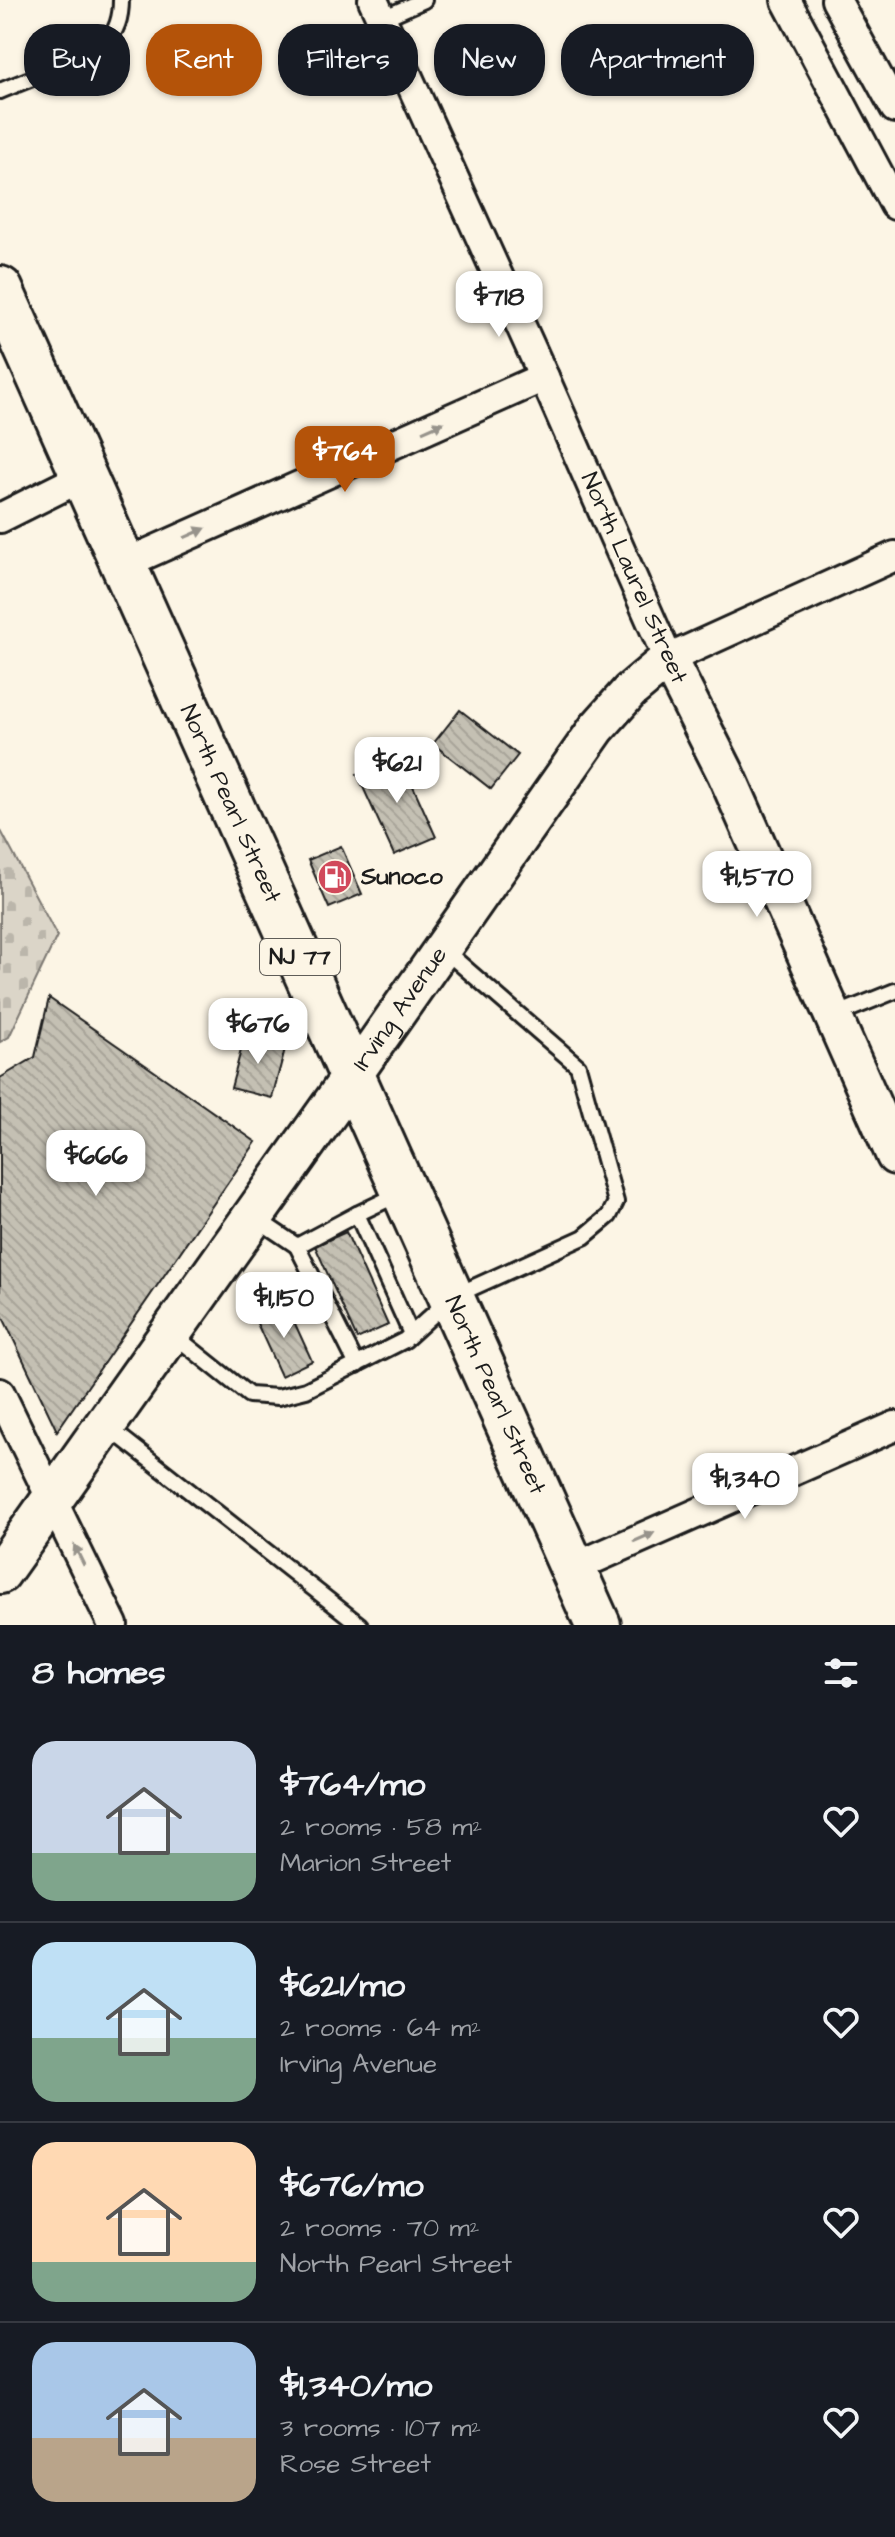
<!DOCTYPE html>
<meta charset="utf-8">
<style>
body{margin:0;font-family:"Architects Daughter",sans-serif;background:#20242c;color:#f1f3f6;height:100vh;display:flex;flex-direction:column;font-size:30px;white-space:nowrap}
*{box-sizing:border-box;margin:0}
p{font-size:26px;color:#9ea1a6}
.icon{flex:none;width:44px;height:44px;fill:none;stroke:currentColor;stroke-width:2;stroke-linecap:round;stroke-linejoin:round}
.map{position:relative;height:1625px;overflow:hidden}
.sheet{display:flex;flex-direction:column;background:#171b24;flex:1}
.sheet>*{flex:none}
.top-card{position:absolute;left:24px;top:24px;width:848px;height:72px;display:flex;gap:16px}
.price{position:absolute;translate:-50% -68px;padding:0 18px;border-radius:16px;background:#fff;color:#222;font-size:26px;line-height:52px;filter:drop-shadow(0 2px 4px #0008)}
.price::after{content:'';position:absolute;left:50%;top:48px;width:24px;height:18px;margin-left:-12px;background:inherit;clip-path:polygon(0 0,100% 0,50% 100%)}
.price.on{background:#b45309;color:#fff}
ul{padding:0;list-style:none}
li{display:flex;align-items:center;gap:24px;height:200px;padding:0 32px}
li+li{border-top:2px solid #363941}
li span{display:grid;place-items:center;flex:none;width:224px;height:160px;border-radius:24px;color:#555}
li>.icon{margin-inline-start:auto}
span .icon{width:96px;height:96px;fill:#fffc;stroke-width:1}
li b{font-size:34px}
h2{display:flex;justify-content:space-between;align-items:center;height:96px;padding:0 32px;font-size:34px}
.pill{padding:0 28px;border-radius:32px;background:#171b24;box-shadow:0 2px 6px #0004;font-size:28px;line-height:72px}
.pill.on{background:#b45309;color:#fff}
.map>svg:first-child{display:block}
</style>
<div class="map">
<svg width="895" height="1625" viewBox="0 0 895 1625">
<defs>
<pattern id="cemetery-stones" width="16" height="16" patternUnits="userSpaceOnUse" patternTransform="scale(2)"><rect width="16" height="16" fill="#dbd5c8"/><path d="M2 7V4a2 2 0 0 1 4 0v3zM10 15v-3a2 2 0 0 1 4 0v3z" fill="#bbb6ab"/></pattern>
<pattern id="building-back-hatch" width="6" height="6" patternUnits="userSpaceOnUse" patternTransform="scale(2)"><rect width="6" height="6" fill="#c4c0b3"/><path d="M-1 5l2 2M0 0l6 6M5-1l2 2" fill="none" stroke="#a8a499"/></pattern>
</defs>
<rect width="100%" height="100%" fill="#fcf5e5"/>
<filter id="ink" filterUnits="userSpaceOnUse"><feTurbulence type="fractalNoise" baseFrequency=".0125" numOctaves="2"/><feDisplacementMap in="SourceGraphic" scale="16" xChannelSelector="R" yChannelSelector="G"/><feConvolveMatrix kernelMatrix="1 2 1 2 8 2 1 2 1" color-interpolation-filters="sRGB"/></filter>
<g filter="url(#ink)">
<polygon fill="url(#cemetery-stones)" stroke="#7c7872" stroke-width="2" points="0,829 57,936 9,1037 0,1042"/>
<g fill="url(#building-back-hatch)" stroke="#1c1c1c" stroke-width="2">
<polygon points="460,710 518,755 491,789 433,744"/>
<polygon points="399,755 436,837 394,855 357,774"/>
<polygon points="341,846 362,894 329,908 308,860"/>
<polygon points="49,998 256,1142 57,1431 0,1311 0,1078 35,1057"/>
<polygon points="245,1035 286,1045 272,1098 231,1088"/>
<polygon points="346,1232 388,1325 357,1339 315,1246"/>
<polygon points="286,1304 312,1361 281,1376 255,1319"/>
</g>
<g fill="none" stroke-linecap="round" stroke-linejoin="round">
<g stroke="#1c1c1c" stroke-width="20">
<g id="service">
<polyline points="381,19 424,0"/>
<path d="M0 91C28 79 87 59 107 40 118 30 121 14 121 0"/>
<polyline points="833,1016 895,991"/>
<polyline points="401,1193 357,1214 411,1334"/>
<polyline points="254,1217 297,1246"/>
<polyline points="174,1335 249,1395 278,1397 306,1390 405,1340 452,1297 584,1237 609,1216 616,1202 578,1066 442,948"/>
<polyline points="357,1365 297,1246 357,1214"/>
<polyline points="108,1427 360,1625"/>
</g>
</g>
<g stroke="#1c1c1c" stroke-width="34">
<g id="minor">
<polyline points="373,0 544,377 668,659 895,556"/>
<polyline points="786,0 895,205"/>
<polyline points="836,0 895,108"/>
<polyline points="0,518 84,476"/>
<polyline points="124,564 544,377"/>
<polyline points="0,1393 113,1625"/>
<polyline points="573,1568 895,1426"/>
</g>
</g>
<g stroke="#1c1c1c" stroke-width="42">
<g id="tertiary">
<path id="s1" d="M353 1076 597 728 630 691 668 659 726 774 895 1156"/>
</g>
</g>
<g stroke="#1c1c1c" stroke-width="46">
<polyline id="secondary" points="0,1573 353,1076"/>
</g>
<g stroke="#1c1c1c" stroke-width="50">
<g id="primary">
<path id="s2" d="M0 289 598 1625"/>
</g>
</g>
<use href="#service" stroke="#fcf5e5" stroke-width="14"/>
<use href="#minor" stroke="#fcf5e5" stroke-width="28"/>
<use href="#tertiary" stroke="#fcf5e5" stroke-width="36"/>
<use href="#secondary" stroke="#fcf5e5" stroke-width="40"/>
<use href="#primary" stroke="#fcf5e5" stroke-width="44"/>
</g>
<defs><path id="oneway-solid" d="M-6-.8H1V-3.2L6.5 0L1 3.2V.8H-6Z" transform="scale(2)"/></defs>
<g fill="#97938b">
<use href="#oneway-solid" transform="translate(433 427) rotate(-24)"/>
<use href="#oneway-solid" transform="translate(195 533) rotate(-24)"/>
<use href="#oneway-solid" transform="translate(644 1537) rotate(-24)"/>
<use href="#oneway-solid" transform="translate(79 1555) rotate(-116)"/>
</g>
</g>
<defs>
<g id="fuel-disc" transform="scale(1.8)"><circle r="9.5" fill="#d1495b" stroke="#fcf5e5"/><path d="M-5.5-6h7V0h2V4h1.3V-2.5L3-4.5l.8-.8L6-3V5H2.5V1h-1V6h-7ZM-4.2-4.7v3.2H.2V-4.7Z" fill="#fff"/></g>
</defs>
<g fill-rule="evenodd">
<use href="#fuel-disc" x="335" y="877"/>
</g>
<g text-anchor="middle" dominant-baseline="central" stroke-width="6" stroke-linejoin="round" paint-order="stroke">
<rect fill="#fcf5e5" stroke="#5f5d58" stroke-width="2" x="260" y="939" width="80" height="36" rx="6"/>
<g font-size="22" font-weight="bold" fill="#1c1c1c">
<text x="300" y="957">NJ 77</text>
</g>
<g font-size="24" fill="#1c1c1c" stroke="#fcf5e5">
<text transform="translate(634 578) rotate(66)">North Laurel Street</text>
<text stroke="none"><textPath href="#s2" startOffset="564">North Pearl Street</textPath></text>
<text stroke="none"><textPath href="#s1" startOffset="82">Irving Avenue</textPath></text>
<text stroke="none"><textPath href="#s2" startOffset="1212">North Pearl Street</textPath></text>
</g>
<g font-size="24" font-weight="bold" fill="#1c1c1c" stroke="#fcf5e5" text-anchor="start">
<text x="361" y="877">Sunoco</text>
</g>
</g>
</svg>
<b class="price" style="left:499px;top:339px">$718</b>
<b class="price on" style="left:345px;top:494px">$764</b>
<b class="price" style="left:397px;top:805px">$621</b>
<b class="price" style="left:757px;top:919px">$1,570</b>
<b class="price" style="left:258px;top:1066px">$676</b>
<b class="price" style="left:96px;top:1198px">$666</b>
<b class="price" style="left:284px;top:1340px">$1,150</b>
<b class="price" style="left:745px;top:1521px">$1,340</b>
<div class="top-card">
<a class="pill">Buy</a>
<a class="pill on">Rent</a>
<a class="pill">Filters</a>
<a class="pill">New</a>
<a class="pill">Apartment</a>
</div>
</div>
<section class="sheet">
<h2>8 homes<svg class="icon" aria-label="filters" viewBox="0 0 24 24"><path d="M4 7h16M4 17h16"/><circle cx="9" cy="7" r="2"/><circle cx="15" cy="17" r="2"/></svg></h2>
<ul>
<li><span style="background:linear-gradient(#c9d6e8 70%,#7fa58c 0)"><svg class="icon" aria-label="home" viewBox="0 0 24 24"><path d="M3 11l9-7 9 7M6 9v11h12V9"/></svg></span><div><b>$764/mo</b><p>2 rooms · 58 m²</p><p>Marion Street</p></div><svg class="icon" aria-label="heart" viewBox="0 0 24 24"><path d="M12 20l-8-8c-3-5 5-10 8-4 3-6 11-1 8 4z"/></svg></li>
<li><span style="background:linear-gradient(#bfe0f5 60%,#7fa58c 0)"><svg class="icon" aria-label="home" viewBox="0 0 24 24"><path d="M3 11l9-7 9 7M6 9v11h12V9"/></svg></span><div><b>$621/mo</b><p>2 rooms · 64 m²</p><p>Irving Avenue</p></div><svg class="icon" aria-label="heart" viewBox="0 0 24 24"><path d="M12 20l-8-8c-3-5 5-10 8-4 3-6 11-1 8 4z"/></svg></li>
<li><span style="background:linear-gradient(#ffd9b3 75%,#7fa58c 0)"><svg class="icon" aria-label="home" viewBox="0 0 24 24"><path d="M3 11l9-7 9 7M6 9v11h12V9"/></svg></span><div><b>$676/mo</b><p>2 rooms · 70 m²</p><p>North Pearl Street</p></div><svg class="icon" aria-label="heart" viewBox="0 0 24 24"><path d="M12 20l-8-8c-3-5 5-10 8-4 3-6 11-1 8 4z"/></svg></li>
<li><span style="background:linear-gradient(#a9c7e8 60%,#b9a48a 0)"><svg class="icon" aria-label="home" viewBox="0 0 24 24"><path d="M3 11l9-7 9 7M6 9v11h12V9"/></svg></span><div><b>$1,340/mo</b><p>3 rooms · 107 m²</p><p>Rose Street</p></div><svg class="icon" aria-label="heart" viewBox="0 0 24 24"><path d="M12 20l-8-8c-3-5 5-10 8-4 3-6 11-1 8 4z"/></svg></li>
</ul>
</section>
